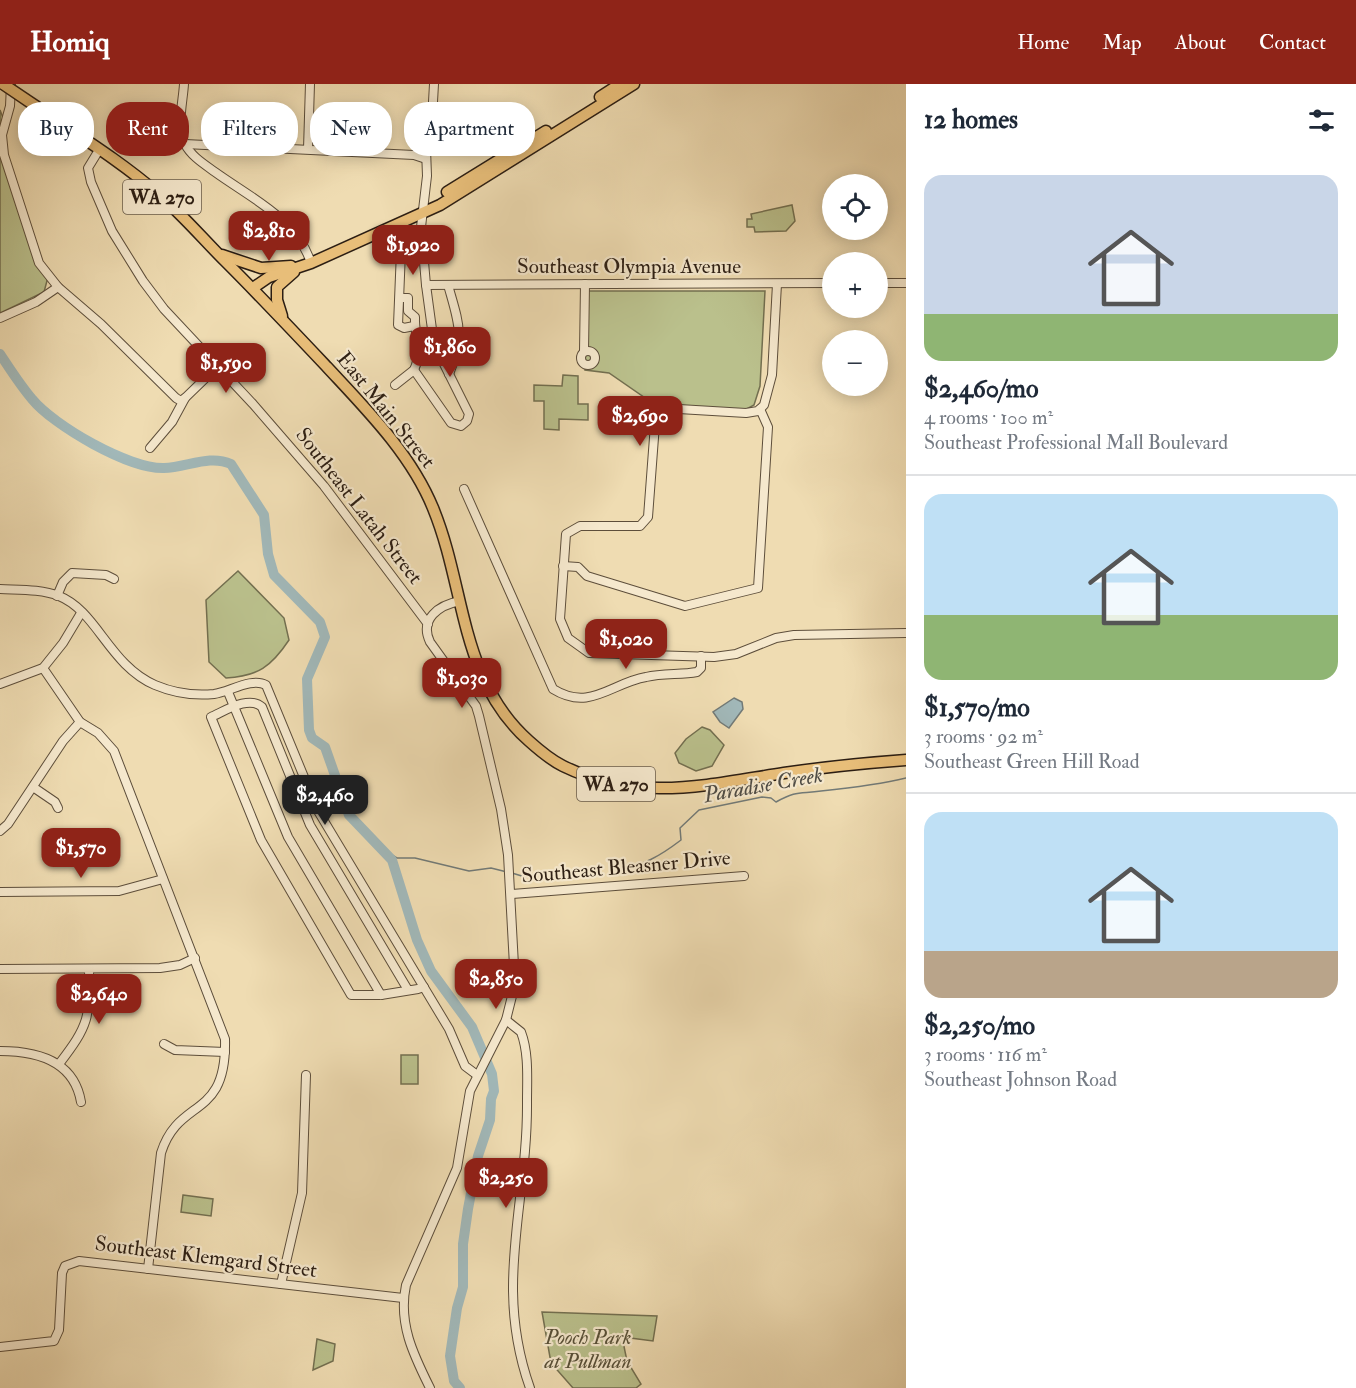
<!DOCTYPE html>
<meta charset="utf-8">
<style>
body{margin:0;font-family:"IM FELL Double Pica",serif;background:#f2f2f3;color:#1f2937;height:100vh;display:flex;flex-direction:column;font-size:22px;white-space:nowrap}
*{box-sizing:border-box;margin:0}
p{font-size:20px;color:#747a83}
.icon{flex:none;width:33px;height:33px;fill:none;stroke:currentColor;stroke-width:2;stroke-linecap:round;stroke-linejoin:round}
.map{position:relative;flex:1;overflow:hidden}
.details{display:flex;flex-direction:column;background:#fff;width:450px}
.details>*{flex:none}
.banner{position:absolute;left:18px;top:18px;width:570px;height:54px;display:flex;gap:12px}
.controls{position:absolute;left:822px;top:90px;display:grid;gap:12px}
.controls a{display:grid;place-items:center;width:66px;height:66px;border-radius:50%;background:#fff;box-shadow:0 3px 15px #0003;font-size:30px}
.price{position:absolute;translate:-50% -51px;padding:0 14px;border-radius:12px;background:#8f2418;color:#fff;font-size:20px;line-height:39px;filter:drop-shadow(0 2px 3px #0008)}
.price::after{content:'';position:absolute;left:50%;top:36px;width:18px;height:14px;margin-left:-9px;background:inherit;clip-path:polygon(0 0,100% 0,50% 100%)}
.price.active{background:#222;color:#fff}
ul{padding:0;list-style:none}
li{display:grid;align-content:center;gap:12px;height:318px;padding:0 18px}
li+li{border-top:2px solid #e0e1e3}
li span{display:grid;place-items:center;height:186px;border-radius:18px;color:#555}
li>.icon{margin-inline-start:auto}
span .icon{width:108px;height:108px;fill:#fffc;stroke-width:1}
li b{font-size:26px}
h2{display:flex;justify-content:space-between;align-items:center;height:72px;padding:0 18px;font-size:26px}
.tag{padding:0 21px;border-radius:24px;background:#fff;box-shadow:0 3px 15px #0003;font-size:21px;line-height:54px}
.tag.active{background:#8f2418;color:#fff}
header{display:flex;align-items:center;gap:36px;box-sizing:border-box;height:84px;padding:0 30px;background:#8f2418;color:#fff}
header strong{font-size:28px}
nav{display:flex;gap:33px;margin-inline-start:auto;font-size:21px}
main{display:flex;flex:1;min-height:0}
.map>svg:first-child{display:block}
</style>
<header>
<strong>Homiq</strong>
<nav><a>Home</a><a>Map</a><a>About</a><a>Contact</a></nav>
</header>
<main>
<div class="map">
<svg width="906" height="1304" viewBox="0 0 906 1304">
<rect width="100%" height="100%" fill="#efdcb2"/>
<filter id="stains"><feTurbulence type="fractalNoise" baseFrequency=".00333" numOctaves="4"/><feColorMatrix values="0 0 0 0 .2 0 0 0 0 .09 0 0 0 0 .02 0 0 0 .5 -.17"/></filter>
<radialGradient id="worn" r=".72"><stop offset=".6" stop-color="#630" stop-opacity="0"/><stop offset="1" stop-color="#630" stop-opacity=".3"/></radialGradient>
<g fill="#bac08c" stroke="#736f50" stroke-width="1.5">
<polygon points="0,26 5,39 4,71 48,193 44,208 0,229"/>
<polygon points="792,121 795,137 786,147 755,148 754,143 747,143 747,135 752,135 751,130"/>
<polygon points="587,207 765,207 760,302 754,321 745,326 654,320 609,289 585,286"/>
<polygon points="563,291 578,292 578,320 588,320 588,336 559,335 559,346 544,345 544,317 534,317 534,301 562,302"/>
<path d="M238 487 284 534 289 556C271 583 258 592 226 594L209 578 206 516Z"/>
<polygon points="702,643 710,646 724,661 712,682 696,687 679,679 675,669 686,655"/>
<rect x="401" y="971" width="17" height="29"/>
<polygon points="183,1111 213,1115 211,1132 181,1128"/>
<polygon points="542,1228 657,1232 653,1257 622,1253 627,1277 641,1300 636,1304 573,1304 551,1279"/>
<polygon points="317,1255 335,1260 333,1277 313,1286"/>
</g>
<polygon fill="#a1b8b9" stroke="#727a77" stroke-width="1.5" points="734,614 742,618 743,625 729,644 720,638 713,628"/>
<g fill="none" stroke-linecap="round" stroke-linejoin="round">
<g stroke="#727a77" stroke-width="1.5">
<polyline points="385,767 397,774 415,774 469,787 491,784 507,788"/>
<path d="M616 786C643 782 660 772 681 756L680 744 699 726 762 713 771 714 776 718C797 706 800 710 821 707 850 704 878 701 906 694"/>
<polyline points="512,789 525,793"/>
</g>
<path stroke="#a1b8b9" stroke-width="10" d="M0 270C10 285 20 301 32 315 54 342 129 385 164 384 186 384 209 370 231 380L264 431 268 470 274 491 320 538 325 553 307 595 309 646 312 654 325 663 349 731 392 776 417 856 431 887 472 943 492 990 494 1007 491 1015 490 1036 478 1072 468 1125 463 1160V1203L457 1224 450 1272 454 1297 460 1304"/>
<g stroke="#5d4e3b" stroke-width="10">
<g id="minor">
<path d="M184 0C183 18 176 44 185 60 191 72 204 80 215 88 251 114 297 135 311 179"/>
<polyline points="11,1 10,22 2,51 4,71 39,179 58,203 101,240 176,314 181,317 185,314"/>
<polyline points="185,60 414,71 426,75"/>
<polyline points="308,65 310,0"/>
<polyline points="99,66 88,84 91,98 112,147 143,197 164,225 253,320 324,402 428,540"/>
<polyline points="402,138 405,154 401,167 398,241 404,244 414,242"/>
<polyline points="878,199 906,199"/>
<polyline points="777,200 772,291 764,321 758,327 746,329 662,324 656,327 648,433 640,442 580,442 566,450 560,535 568,554 589,569 714,573 736,570 776,554 794,551 906,549"/>
<polyline points="426,201 832,199"/>
<path d="M448 201C459 240 465 251 449 290"/>
<path d="M400 214H408V227L415 233C414 253 424 263 414 286"/>
<polyline points="0,234 36,218 58,203"/>
<polyline points="584,267 585,200"/>
<circle cx="588" cy="274" r="7"/>
<polyline points="395,301 414,286 451,339 461,342 467,337 469,330 434,260 426,201 421,143 427,92 426,65 431,53 434,0"/>
<polyline points="150,364 172,338 185,314 217,283"/>
<path d="M464 405 553 605C590 628 611 599 646 593 663 589 681 591 697 588L701 584V572"/>
<polyline points="563,482 578,483 587,492 685,522 758,504 768,343 760,325"/>
<path d="M0 505C19 506 41 505 59 512 97 527 109 581 155 601 174 609 194 612 214 610 229 608 252 593 266 601L318 727 449 945 465 982 477 991"/>
<polyline points="57,512 63,498 72,489 106,491 114,495"/>
<path d="M43 584 80 638 98 649 114 667 225 955C227 1037 179 1012 161 1069L148 1185"/>
<polyline points="0,600 43,584 63,559 81,529"/>
<polyline points="228,608 288,753 381,911"/>
<polyline points="33,703 55,718 58,724"/>
<polyline points="0,747 8,740 63,657 80,638"/>
<polyline points="0,808 119,807 163,795"/>
<polyline points="512,810 744,792"/>
<polyline points="0,885 160,884 180,881 195,874"/>
<path d="M408 906 310 741 262 623C249 611 225 627 211 633L261 756 351 911H381L418 905 424 903"/>
<path d="M506 936 521 948C529 969 527 995 527 1017 528 1120 493 1200 530 1304"/>
<polyline points="164,960 175,966 225,968"/>
<path d="M0 967C36 967 74 976 81 1018"/>
<path d="M59 980C89 941 90 934 89 885"/>
<polyline points="281,1200 302,1109 306,991"/>
<polyline points="0,1263 54,1257 59,1246 62,1189 65,1182 79,1177 403,1214"/>
<path d="M430 1304C413 1270 398 1239 406 1201L457 1084 470 1007 506 936 515 900 508 771 501 725 479 632 476 622 430 558C419 535 439 521 460 517"/>
</g>
</g>
<g stroke="#2c1e13" stroke-width="13">
<g id="major">
<polyline points="600,13 620,0"/>
<path d="M37 23C76 50 119 76 156 108 181 129 202 154 225 177 260 212 293 247 327 283 366 325 411 370 433 424 466 504 459 595 529 657 539 666 551 676 563 682 639 719 706 701 784 689 825 683 865 679 906 676"/>
<polyline points="447,108 546,47"/>
<polyline points="222,171 261,184 291,182"/>
<polyline points="253,204 269,193 311,179 440,121 634,0"/>
<polyline points="282,232 277,216 277,203 294,188"/>
</g>
</g>
<use href="#minor" stroke="#f5e8cd" stroke-width="8"/>
<use href="#major" stroke="#e8be79" stroke-width="10"/>
<g stroke="#2c1e13" stroke-width="13" stroke-linecap="butt">
<polyline id="major-bridge" points="3,0 37,23"/>
</g>
<use href="#major-bridge" stroke="#e8be79" stroke-width="10"/>
</g>
<g text-anchor="middle" dominant-baseline="central" stroke-width="4.5" stroke-linejoin="round" paint-order="stroke">
<g fill="#f5e8cd" stroke="#685b4b" stroke-width="1.5">
<rect x="123" y="96" width="78" height="34" rx="4.5"/>
<rect x="577" y="683" width="78" height="34" rx="4.5"/>
</g>
<g font-size="20" font-weight="bold" fill="#2c1e13">
<text x="162" y="113">WA 270</text>
<text x="616" y="700">WA 270</text>
</g>
<g font-size="21" fill="#2c1e13" stroke="#f5e8cd">
<text x="629" y="182">Southeast Olympia Avenue</text>
<text transform="translate(386 326) rotate(51)">East Main Street</text>
<text transform="translate(359 422) rotate(52)">Southeast Latah Street</text>
<text transform="translate(626 783) rotate(-5)">Southeast Bleasner Drive</text>
<text transform="translate(206 1173) rotate(7)">Southeast Klemgard Street</text>
</g>
<g font-size="21" font-style="italic" fill="#574f37" stroke="#f5e8cd">
<text x="588" y="1253">Pooch Park<tspan x="588" dy="24">at Pullman</tspan></text>
</g>
<g font-size="22" font-style="italic" fill="#4f4c45" stroke="#f5e8cd">
<text transform="translate(763 701) rotate(-10)">Paradise Creek</text>
</g>
</g>
<rect width="100%" height="100%" filter="url(#stains)"/>
<rect width="100%" height="100%" fill="url(#worn)"/>
</svg>
<div class="controls">
<a><svg class="icon" aria-label="locate" viewBox="0 0 24 24"><circle cx="12" cy="12" r="6"/><path d="M12 2v4M12 18v4M2 12h4M18 12h4"/></svg></a>
<a>+</a>
<a>−</a>
</div>
<b class="price" style="left:269px;top:178px">$2,810</b>
<b class="price" style="left:413px;top:192px">$1,920</b>
<b class="price" style="left:450px;top:294px">$1,860</b>
<b class="price" style="left:226px;top:310px">$1,590</b>
<b class="price" style="left:640px;top:363px">$2,690</b>
<b class="price" style="left:626px;top:586px">$1,020</b>
<b class="price" style="left:462px;top:625px">$1,030</b>
<b class="price active" style="left:325px;top:742px">$2,460</b>
<b class="price" style="left:81px;top:795px">$1,570</b>
<b class="price" style="left:496px;top:926px">$2,850</b>
<b class="price" style="left:99px;top:941px">$2,640</b>
<b class="price" style="left:506px;top:1125px">$2,250</b>
<div class="banner">
<a class="tag">Buy</a>
<a class="tag active">Rent</a>
<a class="tag">Filters</a>
<a class="tag">New</a>
<a class="tag">Apartment</a>
</div>
</div>
<section class="details">
<h2>12 homes<svg class="icon" aria-label="filters" viewBox="0 0 24 24"><path d="M4 7h16M4 17h16"/><circle cx="9" cy="7" r="2"/><circle cx="15" cy="17" r="2"/></svg></h2>
<ul>
<li><span style="background:linear-gradient(#c9d6e8 75%,#8fb573 0)"><svg class="icon" aria-label="home" viewBox="0 0 24 24"><path d="M3 11l9-7 9 7M6 9v11h12V9"/></svg></span><div><b>$2,460/mo</b><p>4 rooms · 100 m²</p><p>Southeast Professional Mall Boulevard</p></div></li>
<li><span style="background:linear-gradient(#bfe0f5 65%,#8fb573 0)"><svg class="icon" aria-label="home" viewBox="0 0 24 24"><path d="M3 11l9-7 9 7M6 9v11h12V9"/></svg></span><div><b>$1,570/mo</b><p>3 rooms · 92 m²</p><p>Southeast Green Hill Road</p></div></li>
<li><span style="background:linear-gradient(#bfe0f5 75%,#b9a48a 0)"><svg class="icon" aria-label="home" viewBox="0 0 24 24"><path d="M3 11l9-7 9 7M6 9v11h12V9"/></svg></span><div><b>$2,250/mo</b><p>3 rooms · 116 m²</p><p>Southeast Johnson Road</p></div></li>
</ul>
</section>
</main>
